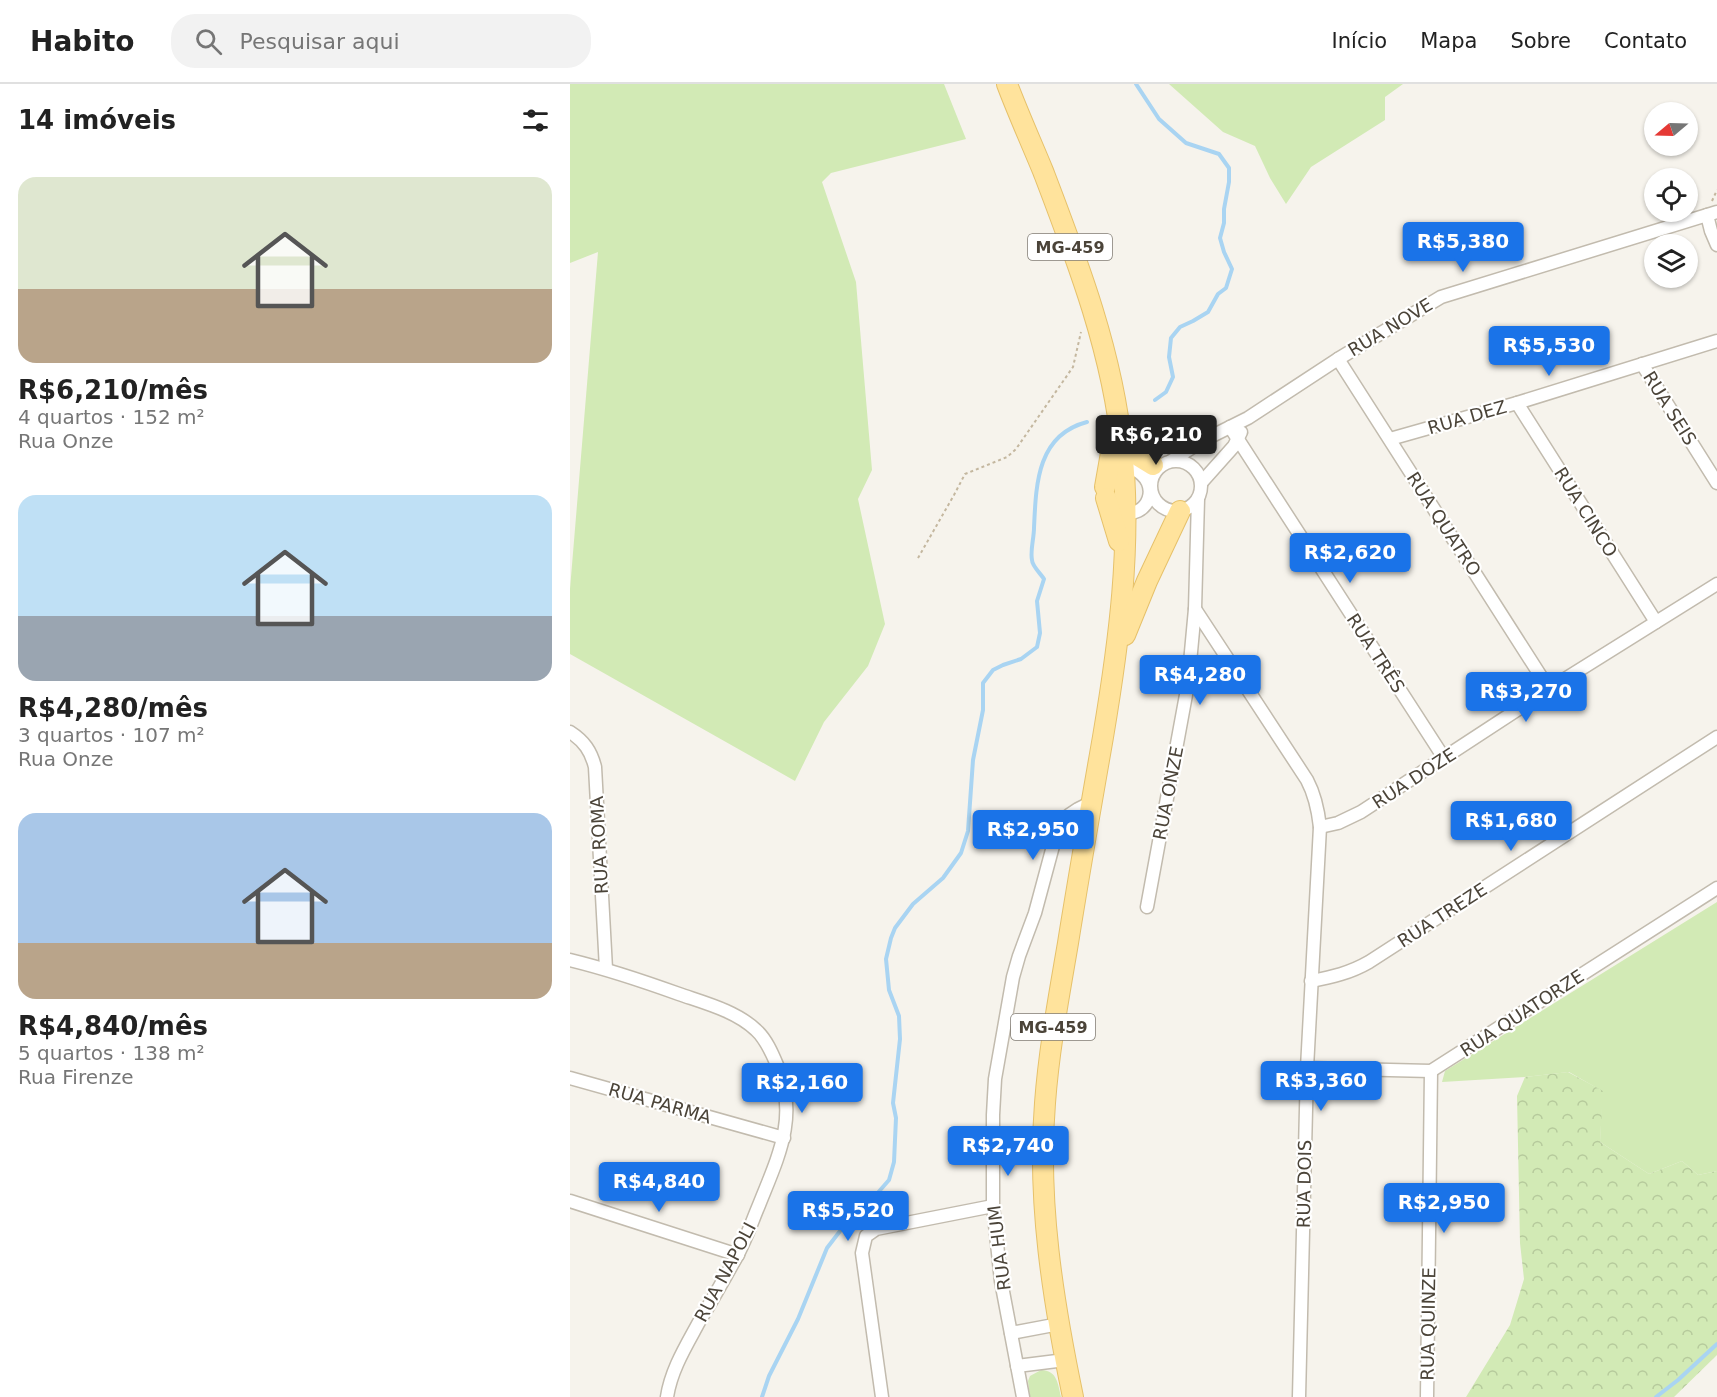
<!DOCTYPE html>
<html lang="pt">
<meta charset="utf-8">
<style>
body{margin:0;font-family:"DejaVu Sans",sans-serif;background:#f2f2f2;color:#222;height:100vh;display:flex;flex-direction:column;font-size:22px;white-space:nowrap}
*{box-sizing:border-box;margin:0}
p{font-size:20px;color:#767676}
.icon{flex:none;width:33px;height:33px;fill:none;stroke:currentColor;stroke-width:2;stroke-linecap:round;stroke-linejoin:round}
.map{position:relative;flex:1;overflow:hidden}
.drawer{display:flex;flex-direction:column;background:#fff;width:570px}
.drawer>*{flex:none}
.needle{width:39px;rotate:251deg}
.buttons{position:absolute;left:1074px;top:18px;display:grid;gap:12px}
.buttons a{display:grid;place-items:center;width:54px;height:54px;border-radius:50%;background:#fff;box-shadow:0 2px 4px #0004;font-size:30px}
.price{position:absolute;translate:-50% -51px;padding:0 14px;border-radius:6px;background:#1a73e8;color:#fff;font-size:20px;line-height:39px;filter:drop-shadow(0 2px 3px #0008)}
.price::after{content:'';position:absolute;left:50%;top:36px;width:18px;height:14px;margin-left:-9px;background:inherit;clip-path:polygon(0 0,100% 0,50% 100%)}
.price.selected{background:#222;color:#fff}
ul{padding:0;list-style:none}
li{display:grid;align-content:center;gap:12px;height:318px;padding:0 18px}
li span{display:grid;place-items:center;height:186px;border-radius:18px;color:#555}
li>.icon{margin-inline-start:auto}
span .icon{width:108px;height:108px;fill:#fffc;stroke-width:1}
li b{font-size:26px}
h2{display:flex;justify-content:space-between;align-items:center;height:72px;padding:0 18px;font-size:26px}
header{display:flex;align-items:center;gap:36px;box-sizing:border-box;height:84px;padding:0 30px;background:#fff;border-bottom:2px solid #e0e0e0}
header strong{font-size:28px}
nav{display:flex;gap:33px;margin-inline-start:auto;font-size:21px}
.search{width:420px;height:54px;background:#f2f2f2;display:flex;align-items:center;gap:15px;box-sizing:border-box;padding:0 21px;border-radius:24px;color:#767676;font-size:22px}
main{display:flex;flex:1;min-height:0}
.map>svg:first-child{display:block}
</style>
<header>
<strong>Habito</strong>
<div class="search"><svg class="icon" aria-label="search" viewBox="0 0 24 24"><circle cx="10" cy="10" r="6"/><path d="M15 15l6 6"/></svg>Pesquisar aqui</div>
<nav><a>Início</a><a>Mapa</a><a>Sobre</a><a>Contato</a></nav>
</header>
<main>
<section class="drawer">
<h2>14 imóveis<svg class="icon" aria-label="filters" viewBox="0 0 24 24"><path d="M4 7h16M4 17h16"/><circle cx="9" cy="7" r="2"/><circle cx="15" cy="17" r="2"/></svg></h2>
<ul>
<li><span style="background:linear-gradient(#dfe7d0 60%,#b9a48a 0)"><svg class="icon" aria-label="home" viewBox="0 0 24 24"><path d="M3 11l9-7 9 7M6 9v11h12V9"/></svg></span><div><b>R$6,210/mês</b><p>4 quartos · 152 m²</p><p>Rua Onze</p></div></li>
<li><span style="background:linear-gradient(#bfe0f5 65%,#9aa5b1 0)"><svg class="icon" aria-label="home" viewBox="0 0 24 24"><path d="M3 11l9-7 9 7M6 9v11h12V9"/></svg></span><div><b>R$4,280/mês</b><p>3 quartos · 107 m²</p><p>Rua Onze</p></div></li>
<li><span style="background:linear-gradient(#a9c7e8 70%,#b9a48a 0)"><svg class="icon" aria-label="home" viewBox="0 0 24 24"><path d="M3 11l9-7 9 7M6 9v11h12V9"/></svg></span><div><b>R$4,840/mês</b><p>5 quartos · 138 m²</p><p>Rua Firenze</p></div></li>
</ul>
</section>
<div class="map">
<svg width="1147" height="1313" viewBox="0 0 1147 1313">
<defs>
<pattern id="forest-crowns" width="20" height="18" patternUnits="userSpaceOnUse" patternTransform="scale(1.5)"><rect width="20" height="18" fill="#d2eab5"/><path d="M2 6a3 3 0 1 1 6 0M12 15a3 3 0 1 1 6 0" fill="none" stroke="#b6ca9c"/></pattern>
</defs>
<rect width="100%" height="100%" fill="#f6f3ec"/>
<g fill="#d2eab5">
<polygon points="0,0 374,0 396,55 261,89 252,98 286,198 302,386 288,415 315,540 298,582 254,638 225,697 0,570 0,505 28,168 0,179"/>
<polygon points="599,0 833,0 815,13 815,36 741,83 716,120 700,94 685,62 653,48"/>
<polygon points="1147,818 1147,1087 1128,1091 1112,1077 1079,1090 1030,1058 1032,1007 999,988 955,993 872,998 875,987"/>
<path d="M471 1286C487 1286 488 1300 491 1313H460L458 1297 460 1292Z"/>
</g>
<polygon fill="url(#forest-crowns)" points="998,988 1033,1007 1030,1058 1079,1090 1112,1077 1128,1091 1147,1087 1147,1271 1104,1313 896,1313 940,1241 954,1195 950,1159 947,1012 955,993"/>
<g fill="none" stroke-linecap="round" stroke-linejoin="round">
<g stroke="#a9d4f2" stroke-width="4">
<polyline points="566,0 589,35 616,59 649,70 659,84 659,98 654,125 654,139 650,154 654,168 662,185 656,204 648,210 638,228 623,237 610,243 601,254 599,273 603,293 596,308 585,316"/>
<path d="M192 1313 199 1292 228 1235 257 1164 290 1121 305 1112 319 1096 324 1078 326 1034 323 1019 330 955 329 932 319 906 316 875 321 854 325 844 343 820 373 794 391 769 398 747 403 676 413 626V599L423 586 433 581 451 575 467 563 470 549 467 517 474 495C471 490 462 482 462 476 460 467 464 454 464 444 466 400 467 351 517 338"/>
<polyline points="1086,1313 1108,1296 1147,1260"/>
</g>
<g stroke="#c2bbae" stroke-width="15">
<g id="street">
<polyline points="1137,131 1141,147 1147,161"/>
<polyline points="768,275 979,605"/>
<polyline points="1072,280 1147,399"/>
<polyline points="947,319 1086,538"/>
<polyline points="660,343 874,674"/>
<polyline points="820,355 947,319 1147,257"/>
<circle cx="606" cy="402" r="25"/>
<polyline points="601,377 634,356 678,334 768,275 871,213 1147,128"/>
<polyline points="631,399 664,362 671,348"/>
<path d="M549 428C579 437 593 398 563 385"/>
<path d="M625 525 737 696C745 711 748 725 750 743L737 984 729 1313"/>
<polyline points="618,600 662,582"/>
<path d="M0 648C14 657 21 667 25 683L36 885"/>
<polyline points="750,743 768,739 791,728 979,605 1147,500"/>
<polyline points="577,823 618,600 625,525 628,415"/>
<path d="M0 876C37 885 73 897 109 910 135 919 166 927 186 946 196 955 202 969 207 981 229 1033 208 1073 189 1121 181 1140 174 1161 163 1179 152 1199 141 1218 129 1238 116 1262 101 1286 97 1313"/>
<path d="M741 897C762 893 780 889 799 878L1147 653"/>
<polyline points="737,984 861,987 1147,804"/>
<polyline points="0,994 214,1054"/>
<polyline points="0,1117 168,1171"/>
<polyline points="441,1249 489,1240"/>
<polyline points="447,1282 495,1276"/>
<polyline points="312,1313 292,1169 296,1152 306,1145 423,1122"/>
<polyline points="453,1313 431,1197 423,1122 423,1031 425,995 443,893 449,872 465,829 483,762 499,731 508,725 522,718"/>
<polyline points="857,1313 861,987"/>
</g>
</g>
<g stroke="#e6c16a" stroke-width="22">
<g id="primary">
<path d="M437 0C448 29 461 58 473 87 507 176 543 269 552 365 562 461 549 558 533 653 521 722 509 790 498 859 489 912 479 965 475 1019 467 1117 483 1217 503 1313"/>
<polyline points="552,349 570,373 583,381"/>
<polyline points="535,403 544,352"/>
<polyline points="536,414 549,457"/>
<polyline points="555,551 577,497 610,427"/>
</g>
</g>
<g stroke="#c4b79f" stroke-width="2" stroke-dasharray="3 3" stroke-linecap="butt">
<polyline points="1142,117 1147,106"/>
<polyline points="348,474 384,411 395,390 437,373 446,365 503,283 511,248"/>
</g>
<use href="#street" stroke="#fff" stroke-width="12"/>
<use href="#primary" stroke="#ffe39c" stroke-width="20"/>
</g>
<g text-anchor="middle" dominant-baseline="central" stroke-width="4.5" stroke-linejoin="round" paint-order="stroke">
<g fill="#fff" stroke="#817c74" stroke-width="1.5">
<rect x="458" y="150" width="84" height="26" rx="4.5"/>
<rect x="441" y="930" width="84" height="26" rx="4.5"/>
</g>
<g font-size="16" font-weight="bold" fill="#4b4439">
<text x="500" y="163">MG-459</text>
<text x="483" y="943">MG-459</text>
</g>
<g font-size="18" fill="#4b4439" stroke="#fff">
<text transform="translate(820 243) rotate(-31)">RUA NOVE</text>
<text transform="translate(1100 324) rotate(58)">RUA SEIS</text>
<text transform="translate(897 333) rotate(-16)">RUA DEZ</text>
<text transform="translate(1016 428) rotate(58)">RUA CINCO</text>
<text transform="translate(874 440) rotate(57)">RUA QUATRO</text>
<text transform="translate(806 569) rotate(57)">RUA TRÊS</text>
<text transform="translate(844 694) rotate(-33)">RUA DOZE</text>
<text transform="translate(598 709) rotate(-79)">RUA ONZE</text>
<text transform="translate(29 761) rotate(-93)">RUA ROMA</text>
<text transform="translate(872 831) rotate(-33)">RUA TREZE</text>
<text transform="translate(952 929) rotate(-33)">RUA QUATORZE</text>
<text transform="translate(90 1019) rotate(16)">RUA PARMA</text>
<text transform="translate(734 1100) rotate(-89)">RUA DOIS</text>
<text transform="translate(429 1164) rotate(-97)">RUA HUM</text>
<text transform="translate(155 1188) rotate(-62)">RUA NAPOLI</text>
<text transform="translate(858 1240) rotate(-89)">RUA QUINZE</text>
</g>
</g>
</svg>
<div class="buttons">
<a><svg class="needle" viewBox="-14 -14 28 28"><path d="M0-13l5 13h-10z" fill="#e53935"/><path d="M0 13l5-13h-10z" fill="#767676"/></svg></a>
<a><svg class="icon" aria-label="locate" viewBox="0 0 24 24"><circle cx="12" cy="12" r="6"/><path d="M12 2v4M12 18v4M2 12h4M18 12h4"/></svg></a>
<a><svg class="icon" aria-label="layers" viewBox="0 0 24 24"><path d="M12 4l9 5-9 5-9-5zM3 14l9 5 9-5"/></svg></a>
</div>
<b class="price" style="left:893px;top:189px">R$5,380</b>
<b class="price" style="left:979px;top:293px">R$5,530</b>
<b class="price selected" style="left:586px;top:382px">R$6,210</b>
<b class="price" style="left:780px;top:500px">R$2,620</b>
<b class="price" style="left:630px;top:622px">R$4,280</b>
<b class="price" style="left:956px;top:639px">R$3,270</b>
<b class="price" style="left:941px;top:768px">R$1,680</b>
<b class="price" style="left:463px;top:777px">R$2,950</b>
<b class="price" style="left:751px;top:1028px">R$3,360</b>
<b class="price" style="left:232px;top:1030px">R$2,160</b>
<b class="price" style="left:438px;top:1093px">R$2,740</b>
<b class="price" style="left:89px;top:1129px">R$4,840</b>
<b class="price" style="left:874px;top:1150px">R$2,950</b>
<b class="price" style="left:278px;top:1158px">R$5,520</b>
</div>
</main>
